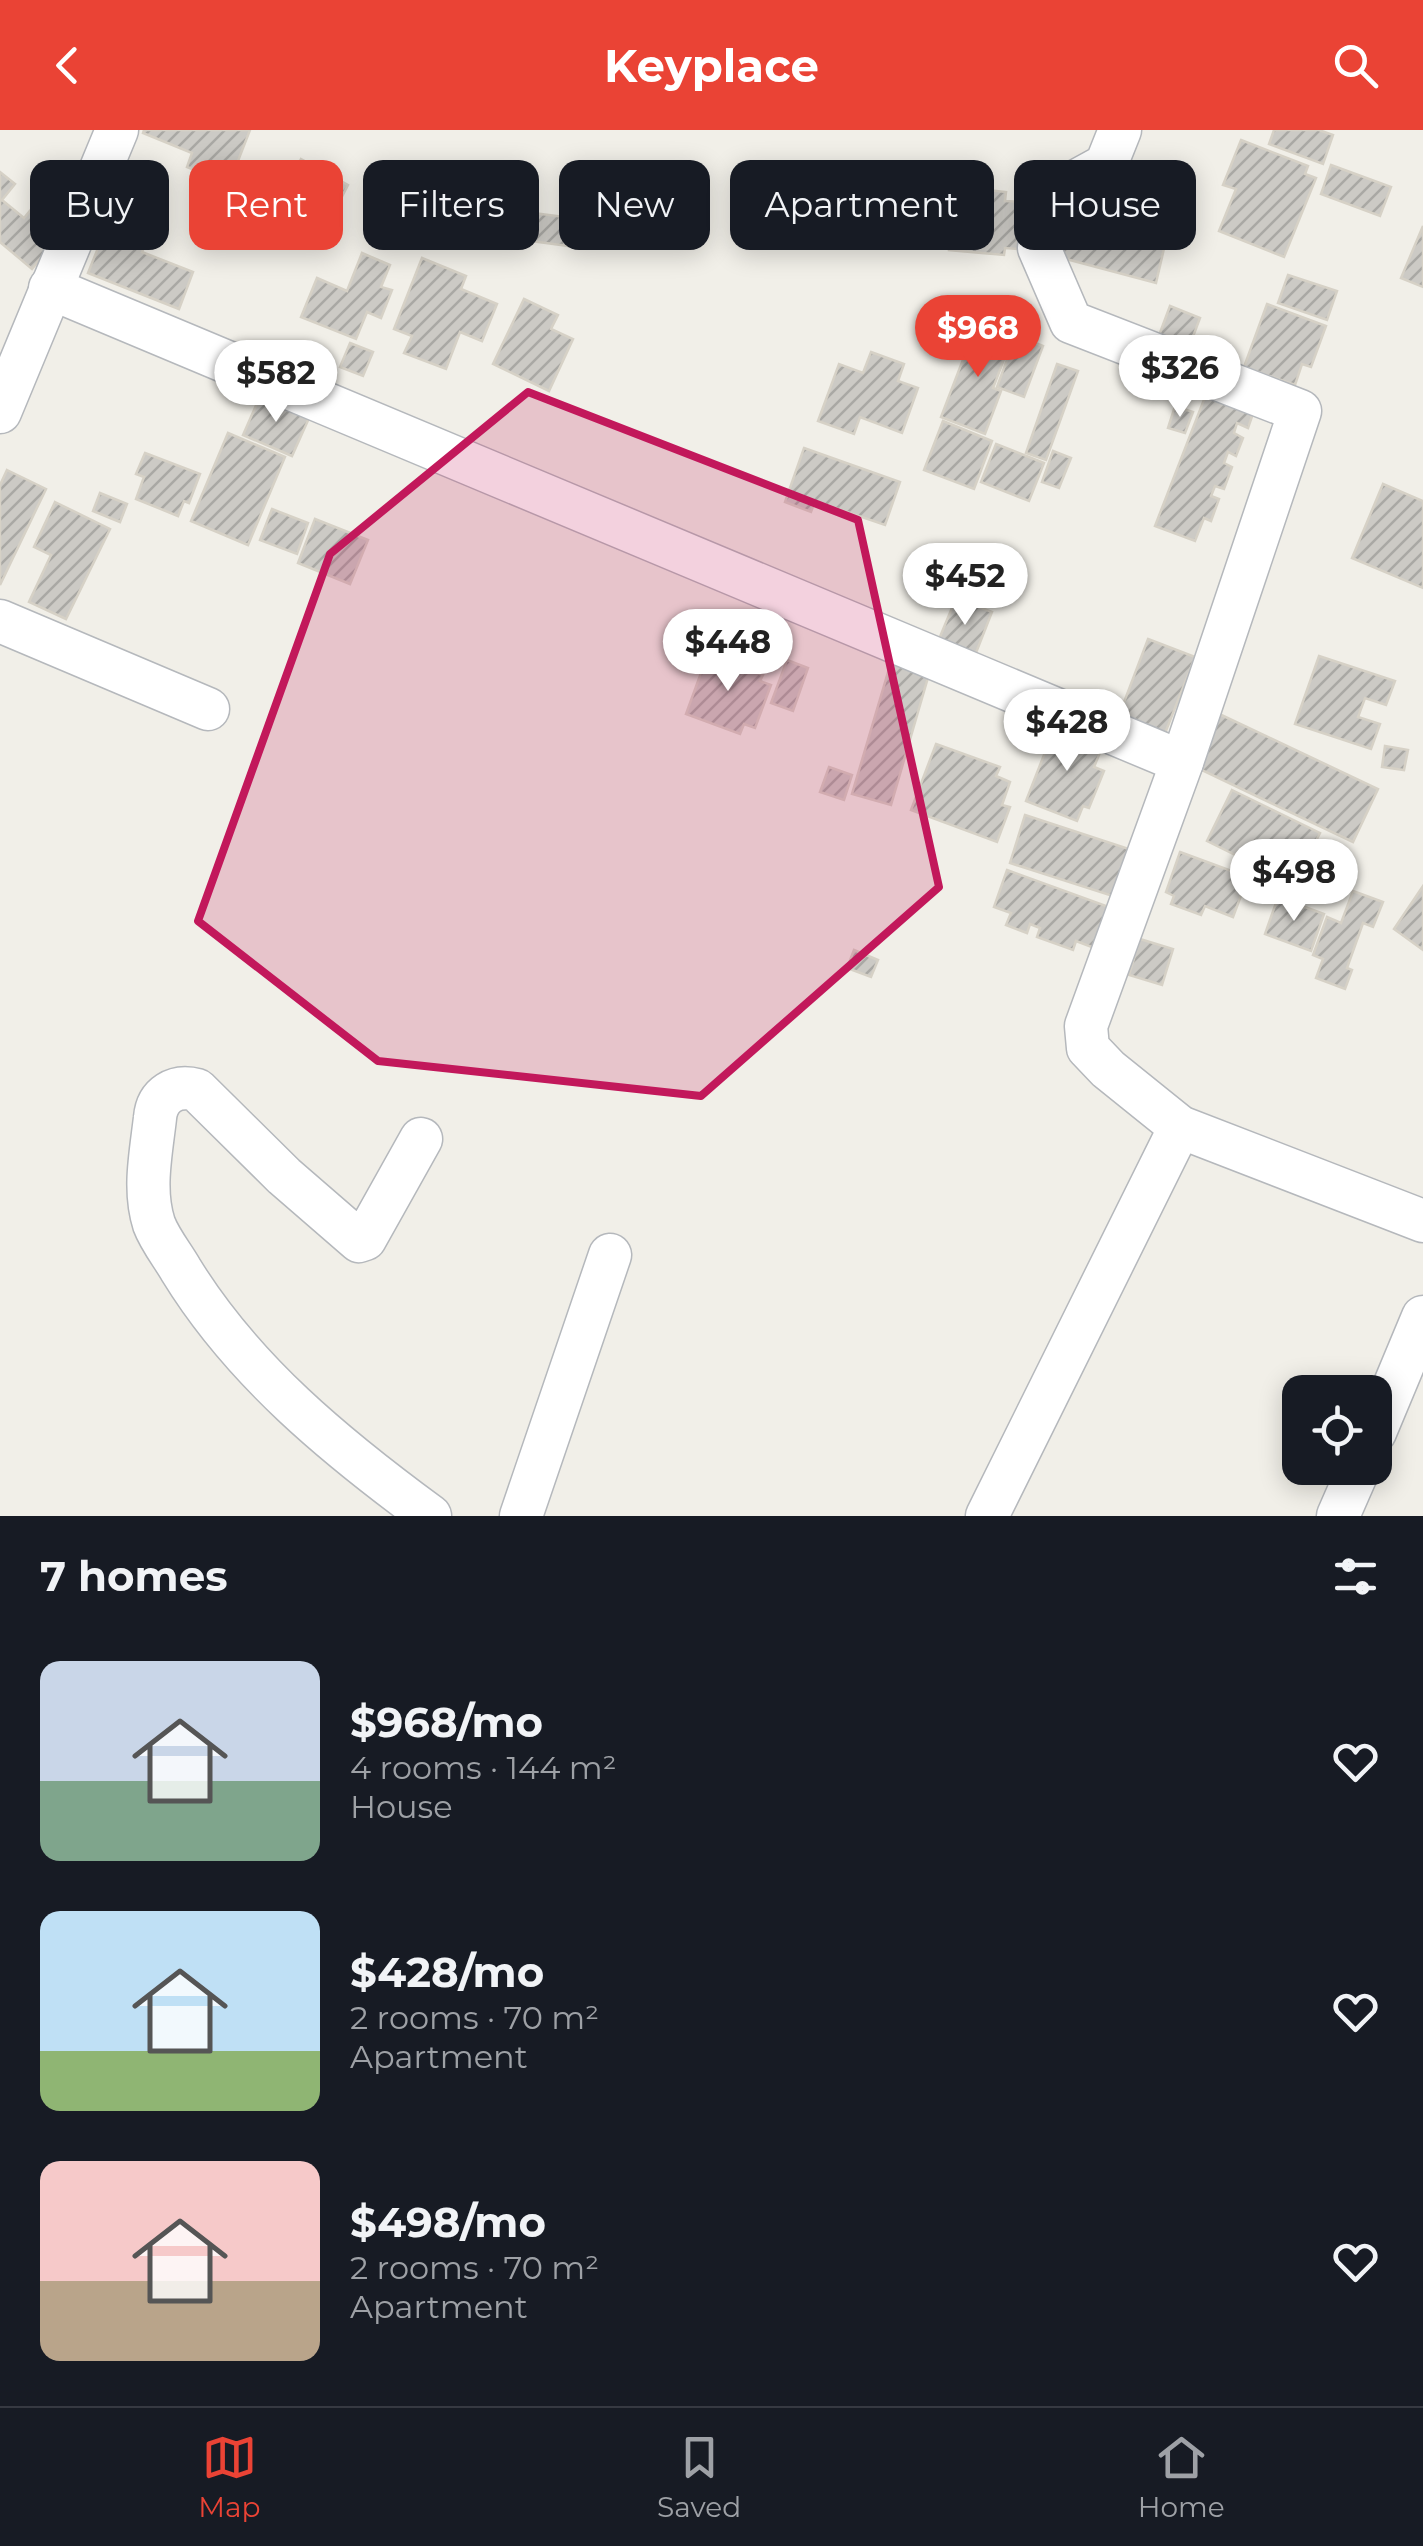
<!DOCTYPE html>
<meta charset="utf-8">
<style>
body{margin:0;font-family:Montserrat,sans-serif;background:#242831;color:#f1f3f6;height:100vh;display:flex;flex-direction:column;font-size:38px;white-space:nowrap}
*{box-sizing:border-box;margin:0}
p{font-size:32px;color:#9ea1a6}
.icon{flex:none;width:55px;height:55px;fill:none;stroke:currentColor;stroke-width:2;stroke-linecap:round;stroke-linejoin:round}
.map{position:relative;height:1386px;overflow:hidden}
.side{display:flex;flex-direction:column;background:#171b24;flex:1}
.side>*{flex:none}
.banner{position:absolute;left:30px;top:30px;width:1365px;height:90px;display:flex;gap:20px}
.controls{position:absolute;left:1282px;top:1245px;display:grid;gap:20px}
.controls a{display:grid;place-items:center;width:110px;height:110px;border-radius:20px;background:#171b24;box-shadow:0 5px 25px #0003;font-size:50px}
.price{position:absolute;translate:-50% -85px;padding:0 22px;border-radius:35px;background:#fff;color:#222;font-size:32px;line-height:65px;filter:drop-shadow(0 2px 5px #0008)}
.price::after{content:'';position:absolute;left:50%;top:60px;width:30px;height:22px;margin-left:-15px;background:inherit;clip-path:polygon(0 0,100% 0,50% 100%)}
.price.selected{background:#ea4335;color:#fff}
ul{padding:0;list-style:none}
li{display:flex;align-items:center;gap:30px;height:250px;padding:0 40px}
li span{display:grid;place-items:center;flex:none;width:280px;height:200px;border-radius:20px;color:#555}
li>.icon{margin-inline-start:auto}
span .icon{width:120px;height:120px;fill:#fffc;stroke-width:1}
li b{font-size:42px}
h2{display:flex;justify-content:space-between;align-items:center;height:120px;padding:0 40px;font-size:42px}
.pill{padding:0 35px;border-radius:20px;background:#171b24;box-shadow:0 5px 25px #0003;font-size:35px;line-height:90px}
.pill.selected{background:#ea4335;color:#fff}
header{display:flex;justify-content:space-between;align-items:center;height:130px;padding:0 40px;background:#ea4335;color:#fff;font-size:45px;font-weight:700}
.tab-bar{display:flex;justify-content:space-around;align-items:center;height:140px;border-top:2px solid #363941;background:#171b24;font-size:28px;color:#9ea1a6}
.tab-bar a{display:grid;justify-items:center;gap:5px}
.tab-bar .selected{color:#ea4335}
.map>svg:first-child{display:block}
</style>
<header><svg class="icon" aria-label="back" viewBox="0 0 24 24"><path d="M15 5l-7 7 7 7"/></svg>Keyplace<svg class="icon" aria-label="search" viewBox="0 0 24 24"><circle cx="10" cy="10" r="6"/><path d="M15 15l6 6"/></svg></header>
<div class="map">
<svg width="1423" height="1386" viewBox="0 0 1423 1386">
<defs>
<pattern id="building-hatch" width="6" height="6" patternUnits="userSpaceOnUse" patternTransform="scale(2.5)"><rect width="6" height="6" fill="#cccac5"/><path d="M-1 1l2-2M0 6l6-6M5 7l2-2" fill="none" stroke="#a9a8a4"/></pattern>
</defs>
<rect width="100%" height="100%" fill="#f1efe8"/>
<g fill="url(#building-hatch)" stroke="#d6d1c6" stroke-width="2.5">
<polygon points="144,0 250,0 229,54 187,37 192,23 143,3"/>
<polygon points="1274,0 1319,0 1333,5 1323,34 1269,14"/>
<polygon points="1241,10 1308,36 1305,44 1316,48 1284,127 1219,101 1236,59 1223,55"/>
<polygon points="301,29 348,55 336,78 289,52"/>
<polygon points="1331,35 1391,57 1380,86 1321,64"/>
<polygon points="0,42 15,54 2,70 24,88 37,72 66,97 32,139 0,112"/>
<polygon points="979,59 1006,62 1005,71 1025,72 1019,119 1005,118 1004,125 949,120 953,79 960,80 961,65 978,66"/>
<polygon points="114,78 154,93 142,122 193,142 179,179 88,143"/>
<polygon points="526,82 580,89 576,117 523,110"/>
<polygon points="1067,83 1166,110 1156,153 1055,126"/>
<polygon points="1423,96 1423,157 1401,148"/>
<polygon points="362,123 390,135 381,157 392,160 381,188 367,182 356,209 301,187 317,148 347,161"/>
<polygon points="422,128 466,146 461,159 497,174 482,211 460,202 446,239 404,223 412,206 394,199"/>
<polygon points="1288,145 1337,161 1327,190 1278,173"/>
<polygon points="524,169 558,185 551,199 573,209 549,261 493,234"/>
<polygon points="1267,174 1326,196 1311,237 1302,234 1295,255 1244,237"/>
<polygon points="1170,176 1200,188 1188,220 1158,208"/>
<polygon points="977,193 1013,206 993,258 1001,261 985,304 941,287"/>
<polygon points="1016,205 1043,216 1024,267 997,257"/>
<polygon points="350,213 373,222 363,246 340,237"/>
<polygon points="871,222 904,234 898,251 918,258 902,303 860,287 854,304 818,291 839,234 863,243"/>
<polygon points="1057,234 1078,241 1046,330 1026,323"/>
<polygon points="1210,254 1257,272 1248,298 1237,293 1234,303 1243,308 1236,326 1228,322 1224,333 1232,337 1224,359 1215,356 1211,366 1219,369 1211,391 1204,388 1195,411 1155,396"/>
<polygon points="261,264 310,286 292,326 243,305"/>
<polygon points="1175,276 1193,282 1185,303 1168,298"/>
<polygon points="943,291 992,311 974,359 924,340"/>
<polygon points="228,303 285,327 248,415 191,391"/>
<polygon points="996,314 1044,333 1029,371 981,352"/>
<polygon points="804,318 900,352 885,395 815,371 811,382 785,372"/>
<polygon points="1053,321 1071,328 1059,358 1042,352"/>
<polygon points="145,323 200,344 189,373 184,371 178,386 136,369 144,347 136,344"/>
<polygon points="7,340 46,359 0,455 0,355"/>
<polygon points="1383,354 1423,371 1423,458 1352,428"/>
<polygon points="100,363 127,374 120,392 93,381"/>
<polygon points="55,372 110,399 66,489 29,472 51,425 34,417"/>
<polygon points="272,379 308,393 297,424 260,410"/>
<polygon points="315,389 368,410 350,454 298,433"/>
<polygon points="956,468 992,482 974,528 937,514"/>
<polygon points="1148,509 1195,527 1164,606 1118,588"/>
<polygon points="709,521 749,537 748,540 763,545 760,551 771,555 755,598 744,594 740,604 686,584"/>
<polygon points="1319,526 1395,551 1386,575 1365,568 1358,587 1380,594 1371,619 1295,594"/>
<polygon points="787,530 808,538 793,581 771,573"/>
<polygon points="891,532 929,544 891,675 852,664"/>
<polygon points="1215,582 1378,659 1353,712 1191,635"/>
<polygon points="1056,594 1104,613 1094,637 1104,641 1089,678 1083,676 1077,691 1026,671"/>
<polygon points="936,614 1000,637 996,646 1010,652 1002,675 1010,677 997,712 911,680"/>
<polygon points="1385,616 1408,620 1404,640 1382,637"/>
<polygon points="829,637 852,645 844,670 820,662"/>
<polygon points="1232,660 1320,703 1294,754 1207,711"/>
<polygon points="1025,685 1138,722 1122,769 1010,733"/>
<polygon points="1180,722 1248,747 1233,787 1205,776 1201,785 1171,774 1174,766 1166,762"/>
<polygon points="1007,740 1117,780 1102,821 1076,811 1073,820 1037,807 1040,798 1030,794 1027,803 1006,795 1011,783 994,777"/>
<polygon points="1423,756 1423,820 1394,799"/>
<polygon points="1353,761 1383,772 1373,797 1363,793 1347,838 1352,840 1345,859 1316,848 1323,829 1313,825 1327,787 1341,793"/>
<polygon points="1278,767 1324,784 1311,821 1265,804"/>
<polygon points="1140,809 1173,819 1162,855 1129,845"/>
<polygon points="854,820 878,830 871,847 847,838"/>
</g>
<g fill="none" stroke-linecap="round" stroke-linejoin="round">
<g stroke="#b5b8bc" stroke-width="45">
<g id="minor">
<polyline points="1120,0 1106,35 1053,64 1039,118 1071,192 1300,281 1182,632 1086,896 1088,918 1108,939 1180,997 1423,1091"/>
<polyline points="50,158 1182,632"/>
<polyline points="0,282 117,0"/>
<polyline points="0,491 208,579"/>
<path d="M421 1009 365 1109 359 1111 284 1046 197 960C175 954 157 965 155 988 151 1023 143 1060 154 1094 160 1110 173 1126 181 1140 243 1241 336 1317 430 1386"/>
<polyline points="1375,1302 1423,1187"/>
<polyline points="521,1386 610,1125"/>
<polyline points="987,1386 1180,997"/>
<polyline points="1338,1386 1359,1338"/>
</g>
</g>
<use href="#minor" stroke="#fff" stroke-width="42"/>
</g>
<path fill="#c2185b" fill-opacity="0.2" stroke="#c2185b" stroke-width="8" stroke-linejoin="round" d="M528 262 858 390 939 757 701 966 378 931 198 791 330 424Z"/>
</svg>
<div class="controls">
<a><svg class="icon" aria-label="locate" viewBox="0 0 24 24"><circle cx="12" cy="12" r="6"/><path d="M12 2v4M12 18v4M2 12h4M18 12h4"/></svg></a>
</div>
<b class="price selected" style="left:978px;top:250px">$968</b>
<b class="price" style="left:1180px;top:290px">$326</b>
<b class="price" style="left:276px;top:295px">$582</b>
<b class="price" style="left:965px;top:498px">$452</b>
<b class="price" style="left:728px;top:564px">$448</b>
<b class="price" style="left:1067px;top:644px">$428</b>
<b class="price" style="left:1294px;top:794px">$498</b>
<div class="banner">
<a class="pill">Buy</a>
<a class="pill selected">Rent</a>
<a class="pill">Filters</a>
<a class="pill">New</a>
<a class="pill">Apartment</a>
<a class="pill">House</a>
</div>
</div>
<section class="side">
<h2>7 homes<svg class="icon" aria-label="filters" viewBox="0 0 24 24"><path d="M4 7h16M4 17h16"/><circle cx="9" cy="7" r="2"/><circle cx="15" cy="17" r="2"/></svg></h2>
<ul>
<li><span style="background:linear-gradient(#c9d6e8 60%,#7fa58c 0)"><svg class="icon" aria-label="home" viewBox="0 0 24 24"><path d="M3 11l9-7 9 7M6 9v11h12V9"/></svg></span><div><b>$968/mo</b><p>4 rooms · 144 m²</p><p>House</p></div><svg class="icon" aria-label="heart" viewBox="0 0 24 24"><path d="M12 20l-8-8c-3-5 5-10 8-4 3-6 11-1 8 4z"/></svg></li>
<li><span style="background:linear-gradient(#bfe0f5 70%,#8fb573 0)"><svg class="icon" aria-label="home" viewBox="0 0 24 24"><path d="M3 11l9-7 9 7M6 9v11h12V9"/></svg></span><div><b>$428/mo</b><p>2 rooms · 70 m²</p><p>Apartment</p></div><svg class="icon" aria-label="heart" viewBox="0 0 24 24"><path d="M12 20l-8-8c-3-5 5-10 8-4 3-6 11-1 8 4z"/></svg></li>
<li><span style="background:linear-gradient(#f6c9c9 60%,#b9a48a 0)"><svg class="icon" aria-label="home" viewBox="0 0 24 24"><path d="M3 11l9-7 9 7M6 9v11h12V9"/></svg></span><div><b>$498/mo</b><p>2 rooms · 70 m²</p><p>Apartment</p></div><svg class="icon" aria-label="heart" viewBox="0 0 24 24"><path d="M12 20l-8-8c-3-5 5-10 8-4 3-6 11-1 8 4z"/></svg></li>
</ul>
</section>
<nav class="tab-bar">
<a class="selected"><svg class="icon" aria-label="map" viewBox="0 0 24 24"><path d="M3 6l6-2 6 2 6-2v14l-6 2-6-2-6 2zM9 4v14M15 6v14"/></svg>Map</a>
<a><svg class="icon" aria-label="saved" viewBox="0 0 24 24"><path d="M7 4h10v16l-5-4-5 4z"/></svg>Saved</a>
<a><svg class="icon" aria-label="home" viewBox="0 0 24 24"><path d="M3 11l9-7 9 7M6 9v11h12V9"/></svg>Home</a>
</nav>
